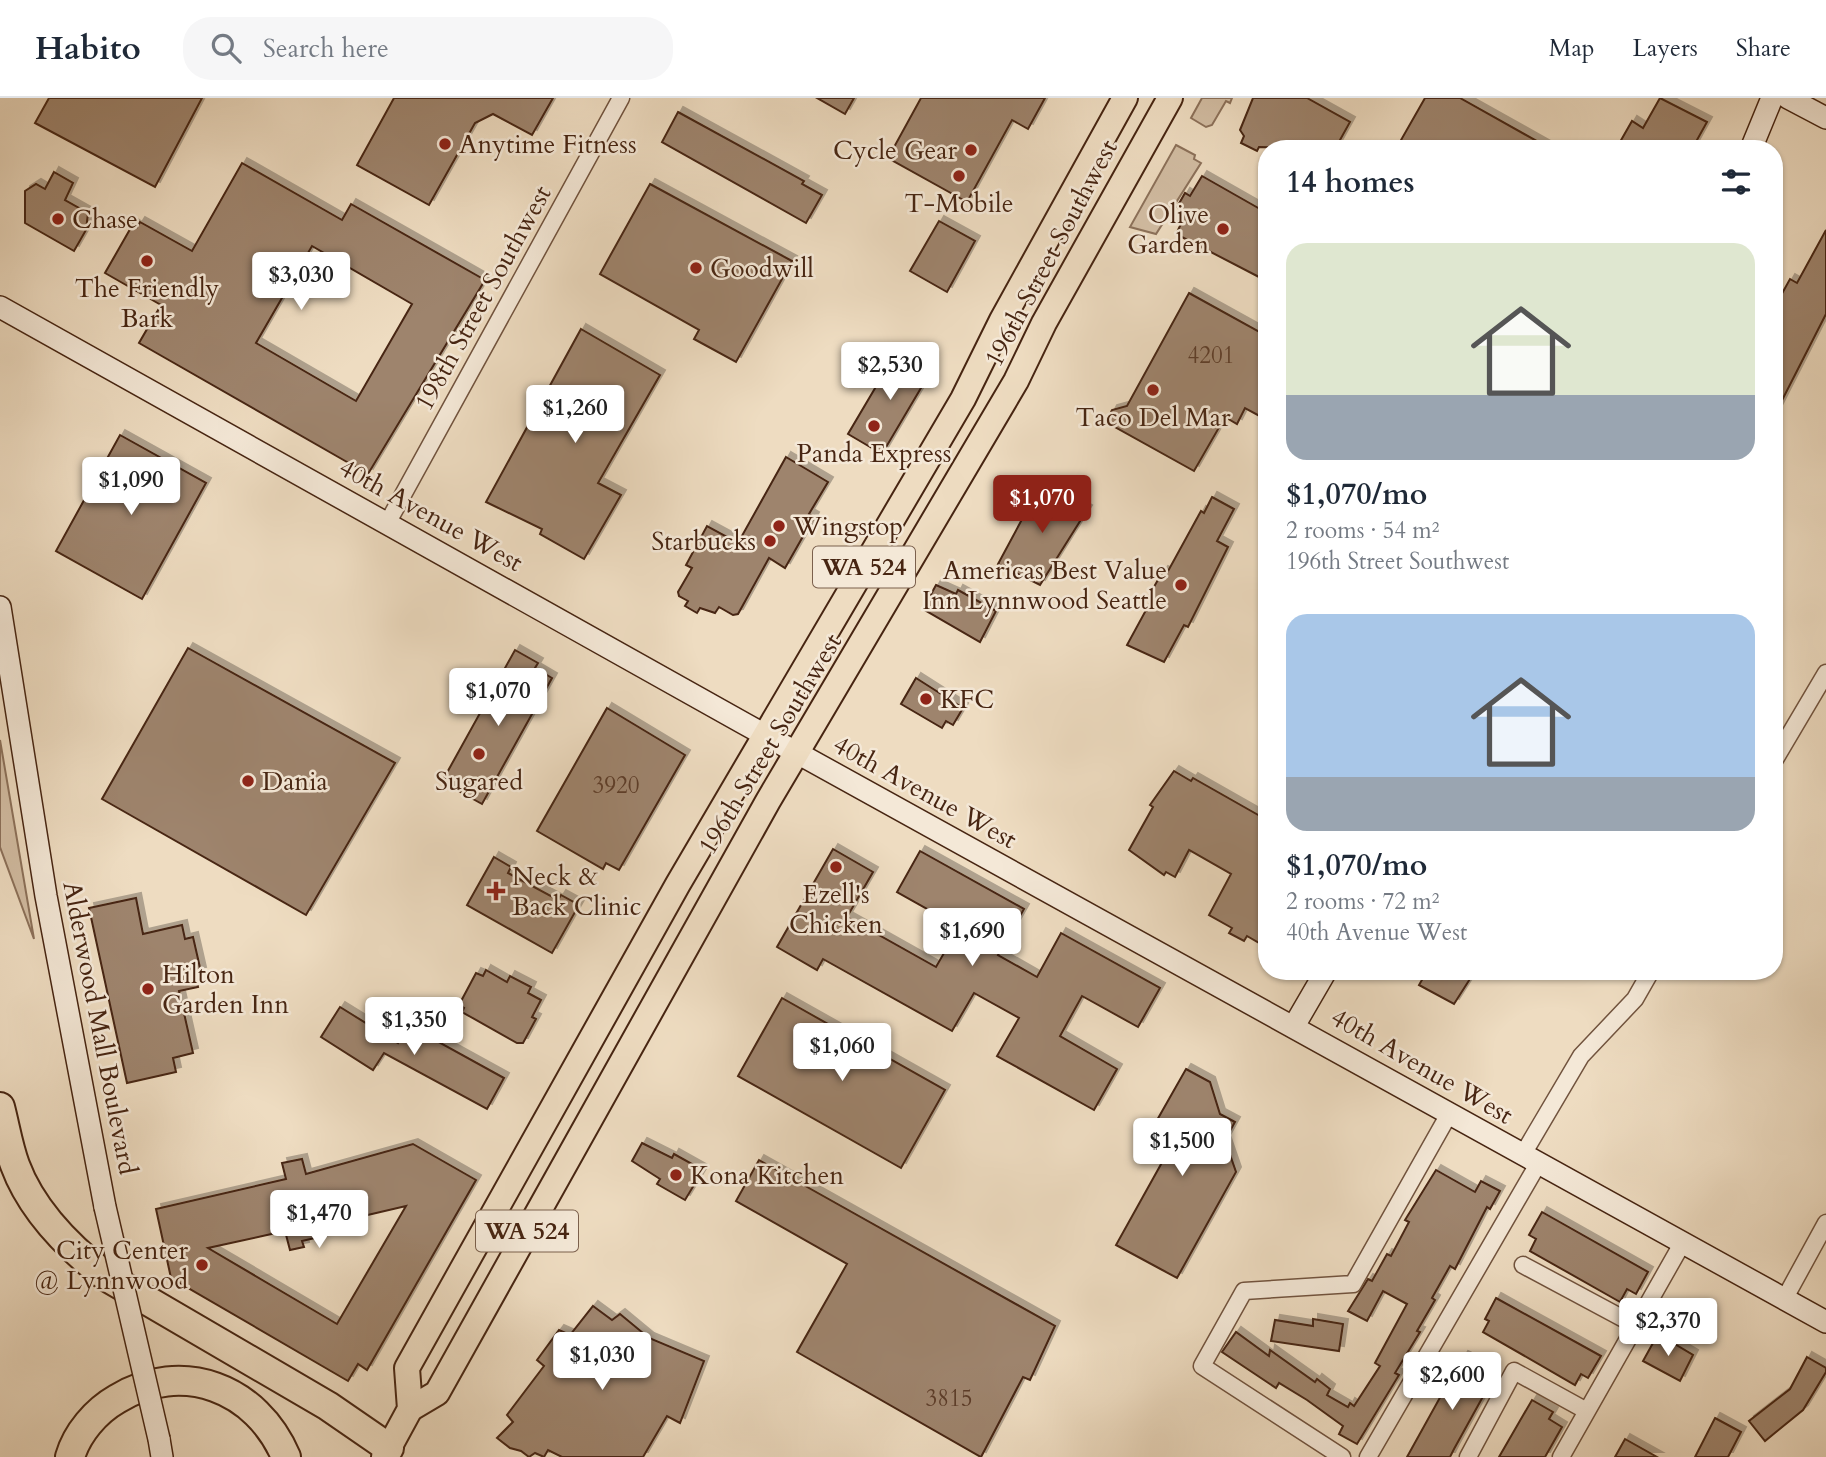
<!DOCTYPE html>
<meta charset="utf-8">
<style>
body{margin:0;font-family:Cardo,serif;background:#f6f6f7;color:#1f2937;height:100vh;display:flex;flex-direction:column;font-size:26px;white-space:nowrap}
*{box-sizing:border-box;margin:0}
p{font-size:23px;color:#747a83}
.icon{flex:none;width:38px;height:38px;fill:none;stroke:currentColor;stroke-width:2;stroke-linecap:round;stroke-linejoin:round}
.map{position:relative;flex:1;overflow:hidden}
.panel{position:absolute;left:1258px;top:42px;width:525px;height:840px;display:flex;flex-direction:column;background:#fff;border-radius:28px;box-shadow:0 2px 5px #0004}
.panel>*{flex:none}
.price{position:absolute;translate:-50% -60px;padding:0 16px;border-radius:7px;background:#fff;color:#222;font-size:23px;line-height:46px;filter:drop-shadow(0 2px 4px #0008)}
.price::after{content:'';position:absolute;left:50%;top:42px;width:21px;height:16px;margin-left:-10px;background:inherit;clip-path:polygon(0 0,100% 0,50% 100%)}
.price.current{background:#8f2418;color:#fff}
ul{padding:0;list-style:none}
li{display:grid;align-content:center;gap:14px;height:371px;padding:0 28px}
li span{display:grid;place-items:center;height:217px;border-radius:21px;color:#555}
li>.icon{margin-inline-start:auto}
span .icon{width:126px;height:126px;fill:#fffc;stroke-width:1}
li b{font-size:30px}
h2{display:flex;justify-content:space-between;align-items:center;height:84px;padding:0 28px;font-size:30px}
header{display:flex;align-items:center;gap:42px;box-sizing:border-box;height:98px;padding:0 35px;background:#fff;border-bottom:2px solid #e0e1e3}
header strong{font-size:33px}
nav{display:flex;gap:38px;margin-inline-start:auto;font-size:24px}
.search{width:490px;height:63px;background:#f6f6f7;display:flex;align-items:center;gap:18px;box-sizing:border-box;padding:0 24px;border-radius:28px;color:#747a83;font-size:26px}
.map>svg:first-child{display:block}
</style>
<header>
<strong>Habito</strong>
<div class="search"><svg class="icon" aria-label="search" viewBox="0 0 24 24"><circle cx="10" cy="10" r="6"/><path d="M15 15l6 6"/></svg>Search here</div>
<nav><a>Map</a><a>Layers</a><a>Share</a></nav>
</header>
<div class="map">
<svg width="1826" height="1359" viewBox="0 0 1826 1359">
<defs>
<filter id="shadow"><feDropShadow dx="5" dy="-5" stdDeviation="0" flood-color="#0004"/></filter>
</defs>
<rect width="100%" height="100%" fill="#eedcc1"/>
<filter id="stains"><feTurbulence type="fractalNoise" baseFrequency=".00286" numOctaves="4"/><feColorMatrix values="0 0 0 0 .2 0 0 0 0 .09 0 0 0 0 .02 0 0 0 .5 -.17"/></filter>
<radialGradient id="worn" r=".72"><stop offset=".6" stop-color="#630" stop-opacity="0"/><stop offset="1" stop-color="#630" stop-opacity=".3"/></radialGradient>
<g fill="#d2bda3" stroke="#8c715a" stroke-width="2">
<polygon points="1202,0 1232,0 1230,5 1226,3 1212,27 1206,29 1191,20"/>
<polygon points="1176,47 1195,57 1194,61 1201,65 1156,136 1130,129"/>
<polygon points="0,642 34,841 0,749"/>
</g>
<g fill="#9e846d" stroke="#472512" stroke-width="2" fill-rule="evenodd" filter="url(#shadow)">
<polygon points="49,0 202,0 155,89 35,25"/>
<polygon points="394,0 553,0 532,37 493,16 475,25 429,107 357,67"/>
<polygon points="817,0 854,0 845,16"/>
<polygon points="921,0 1045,0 1028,31 1012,22 967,104 888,60"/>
<polygon points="1253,0 1307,0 1350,24 1335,51 1259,49 1257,53 1241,45 1244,38 1240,32"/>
<polygon points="1425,0 1460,0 1551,51 1417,51 1401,42"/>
<polygon points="1660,0 1707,24 1692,51 1616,51 1632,23 1643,30"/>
<polygon points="678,14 804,83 802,86 822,97 806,125 662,44"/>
<path d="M242 65 342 122 351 106 485 182 368 376 139 245 161 207 105 175 133 126 137 129 140 124 192 153ZM312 148 412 206 356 303 256 245Z"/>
<polygon points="54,74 73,85 65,102 88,115 86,132 74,153 25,125 25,93 36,86 45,91"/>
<polygon points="1202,78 1267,115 1267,175 1262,172 1259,179 1176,136 1181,126 1177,124 1183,113 1177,109 1185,95 1190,98"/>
<polygon points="650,86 792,163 736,264 694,241 699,232 600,176"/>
<polygon points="939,123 975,143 947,194 910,173"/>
<polygon points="1826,132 1826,216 1774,318 1774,210 1790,181 1797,185"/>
<polygon points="1189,195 1267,238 1267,322 1245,310 1237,326 1225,319 1194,373 1106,324 1112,312 1127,308"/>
<polygon points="581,231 660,277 598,385 621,397 584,461 540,436 542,431 486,404"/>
<polygon points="897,253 923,264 921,267 931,273 882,356 848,336"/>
<polygon points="120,337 206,385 142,501 56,453"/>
<polygon points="786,359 828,384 809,416 814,419 785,470 769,460 738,516 733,517 719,509 715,515 700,510 697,515 685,508 688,503 679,498 678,494 692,470 686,467 707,428 738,445"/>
<polygon points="1041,386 1087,412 1040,487 998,466"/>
<polygon points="1212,399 1234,411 1217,443 1228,449 1188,529 1184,527 1164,564 1127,547 1151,503 1147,501 1163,473 1167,475 1201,413 1204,415"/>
<polygon points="936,487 956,496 958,492 996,513 980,544 923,511"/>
<polygon points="188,550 395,665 306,817 102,701"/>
<polygon points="515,552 538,565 535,570 552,580 482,706 446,686 449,682 444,680"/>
<polygon points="916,580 963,610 953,627 946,623 942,630 901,606"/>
<polygon points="607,610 685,657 619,772 606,765 603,771 537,733"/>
<polygon points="1174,673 1191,683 1193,680 1267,722 1267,834 1261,846 1247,838 1244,843 1229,835 1232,830 1209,817 1231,776 1189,752 1175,779 1166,774 1164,777 1129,752 1153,709 1150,707"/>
<polygon points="833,751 873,774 847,819 936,869 959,829 897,794 920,753 1024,811 998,857 1037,879 1061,835 1160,890 1138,929 1082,898 1060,938 1117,971 1094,1012 997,958 1019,920 974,895 952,933 823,861 817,872 777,849"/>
<polygon points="494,759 511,769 508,775 558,802 561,797 579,807 552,855 467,807"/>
<polygon points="136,800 143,836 182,827 185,841 193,839 201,874 195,875 198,889 179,893 193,955 173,960 176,974 127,985 89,810"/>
<polygon points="486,872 507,884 510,878 531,889 528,895 541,902 532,919 536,921 523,945 517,945 462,914 464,910 459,907 476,875 483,878"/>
<polygon points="1427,873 1475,873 1454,906 1419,887"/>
<polygon points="782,900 945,992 901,1070 738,978"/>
<polygon points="340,909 398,945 408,927 504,980 487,1011 384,955 373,972 321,939"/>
<polygon points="1186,971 1210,984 1220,1016 1235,1024 1225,1042 1236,1074 1177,1180 1116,1147 1165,1059 1148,1049 1154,1039 1152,1031"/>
<polygon points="642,1045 672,1060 674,1056 703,1072 685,1102 657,1086 660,1081 632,1063"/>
<path d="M413 1046 476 1082 367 1272 358 1266 348 1283 171 1180 156 1111 286 1081 282 1065 302 1061 306 1076ZM406 1108 337 1226 208 1150 285 1133 290 1152 304 1149 302 1143 345 1133 342 1123Z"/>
<polygon points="759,1062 1055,1228 1030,1282 1023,1279 981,1359 797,1254 847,1166 736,1103"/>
<polygon points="1436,1072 1475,1094 1481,1083 1500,1093 1490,1111 1487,1109 1455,1171 1450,1168 1432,1200 1435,1202 1417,1233 1420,1234 1395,1275 1399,1277 1357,1346 1339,1336 1343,1328 1307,1302 1279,1285 1276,1290 1222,1254 1236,1234 1269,1258 1270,1252 1315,1284 1317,1281 1330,1291 1327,1297 1348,1309 1350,1305 1354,1308 1380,1268 1375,1265 1407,1206 1383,1193 1367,1223 1348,1213 1368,1181 1372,1183 1387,1156 1391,1158 1409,1124 1405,1122"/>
<polygon points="1542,1114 1648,1174 1636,1196 1627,1191 1620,1204 1530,1153 1536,1141 1529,1137"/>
<polygon points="1496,1200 1601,1258 1588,1280 1581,1276 1575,1287 1483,1234 1489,1223 1485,1221"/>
<polygon points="593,1208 612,1222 620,1216 649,1240 704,1263 680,1325 667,1318 643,1359 562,1359 548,1352 544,1359 535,1355 529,1359 521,1353 510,1350 497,1340 513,1324 507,1317 544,1268 537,1262 559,1232 570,1237"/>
<polygon points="1313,1221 1343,1226 1339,1253 1271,1243 1275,1222 1313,1228"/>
<polygon points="1658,1236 1693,1257 1680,1283 1643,1263"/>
<polygon points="1463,1258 1484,1269 1479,1277 1491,1284 1454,1351 1450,1359 1407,1359"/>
<polygon points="1807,1259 1826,1270 1826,1274 1803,1312 1765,1343 1749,1323 1790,1291"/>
<polygon points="1532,1302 1553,1314 1549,1321 1562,1329 1545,1359 1499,1359"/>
<polygon points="1715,1320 1741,1334 1728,1359 1695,1359"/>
<polygon points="1625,1341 1657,1359 1615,1359"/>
</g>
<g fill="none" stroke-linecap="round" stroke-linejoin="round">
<g stroke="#71533e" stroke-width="19">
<g id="street">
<polyline points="388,424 621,0"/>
<polyline points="1774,663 1826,575"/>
<polyline points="1522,1058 1581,958 1635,901 1651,873"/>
<polyline points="1523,1167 1635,1227"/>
<polyline points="1785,1200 1826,1125"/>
<polyline points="1342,1359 1202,1268 1244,1193 1353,1186 1449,1016"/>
<polyline points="1368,1359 1538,1066"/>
<polyline points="1468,1359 1514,1273 1585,1312"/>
<polyline points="1561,1359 1683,1144"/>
</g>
</g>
<g stroke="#472512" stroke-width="24">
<g id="secondary">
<polyline points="1788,0 1826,20"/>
<polyline points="1751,51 1772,0"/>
<polyline points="0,209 745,626 1826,1224"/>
<polyline points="0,509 46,798 105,1109"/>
<polyline points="1294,928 1326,873"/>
<polyline points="159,1341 162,1359"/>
</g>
</g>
<g stroke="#472512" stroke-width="28">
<g id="primary">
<polyline points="410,1311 437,1295 768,703 1016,283 1044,225 1170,0"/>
<polyline points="384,1359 410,1311 407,1270 678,786 963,301 1002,222 1125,0"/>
</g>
</g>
<g stroke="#472512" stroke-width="32">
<g id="highway">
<path d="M0 1009C5 1028 8 1048 15 1067 32 1113 68 1149 107 1179L328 1308 389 1350"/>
<path d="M70 1359C77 1335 96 1313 117 1301 182 1261 257 1290 286 1359"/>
</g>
</g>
<use href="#street" stroke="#f4e8d7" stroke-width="16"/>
<use href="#secondary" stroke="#f4e8d7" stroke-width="21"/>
<use href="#primary" stroke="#eedcc1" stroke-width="24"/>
<use href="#highway" stroke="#eedcc1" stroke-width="28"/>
<g stroke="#472512" stroke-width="24" stroke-linecap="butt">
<polyline id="secondary-bridge" points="105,1109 159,1341"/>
</g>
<use href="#secondary-bridge" stroke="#f4e8d7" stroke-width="21"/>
</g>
<g fill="#8f2418" stroke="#f4e8d7" stroke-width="2.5">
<circle cx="445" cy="46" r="7"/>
<circle cx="971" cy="52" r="7"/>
<circle cx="959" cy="78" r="7"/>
<circle cx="58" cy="121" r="7"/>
<circle cx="1223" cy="131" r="7"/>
<circle cx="147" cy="163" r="7"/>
<circle cx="696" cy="170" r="7"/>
<circle cx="1153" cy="292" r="7"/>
<circle cx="874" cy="328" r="7"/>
<circle cx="779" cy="428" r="7"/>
<circle cx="770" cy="443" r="7"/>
<circle cx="1181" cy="487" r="7"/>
<circle cx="926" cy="601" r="7"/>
<circle cx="479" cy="656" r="7"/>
<circle cx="248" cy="683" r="7"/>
<circle cx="836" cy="769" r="7"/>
<path d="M492.5 782.5h7v7h7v7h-7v7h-7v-7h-7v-7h7z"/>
<circle cx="148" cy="891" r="7"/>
<circle cx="676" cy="1077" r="7"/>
<circle cx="202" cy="1167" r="7"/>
</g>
<g text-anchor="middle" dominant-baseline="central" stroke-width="5" stroke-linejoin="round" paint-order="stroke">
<g font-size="23" fill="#5d3d29">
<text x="1211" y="257">4201</text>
<text x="616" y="687">3920</text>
<text x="949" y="1300">3815</text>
</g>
<g fill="#f4e8d7" stroke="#7b604d" stroke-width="2">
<rect x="813" y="448.5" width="102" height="41" rx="5"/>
<rect x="476" y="1112.5" width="102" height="41" rx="5"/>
</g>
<g font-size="24" font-weight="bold" fill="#472512">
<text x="864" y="469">WA 524</text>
<text x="527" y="1133">WA 524</text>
</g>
<g font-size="26" fill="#472512" stroke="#f4e8d7" text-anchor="start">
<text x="459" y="46">Anytime Fitness</text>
<text x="957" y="52" text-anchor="end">Cycle Gear</text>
<text x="959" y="105" text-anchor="middle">T-Mobile</text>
<text x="1209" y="116" text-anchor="end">Olive<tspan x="1209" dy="30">Garden</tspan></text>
<text x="72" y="121">Chase</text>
<text x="710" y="170">Goodwill</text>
<text x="147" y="190" text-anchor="middle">The Friendly<tspan x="147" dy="30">Bark</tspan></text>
<text x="1153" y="319" text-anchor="middle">Taco Del Mar</text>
<text x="874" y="355" text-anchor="middle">Panda Express</text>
<text x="793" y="428">Wingstop</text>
<text x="756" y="443" text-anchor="end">Starbucks</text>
<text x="1167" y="472" text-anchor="end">Americas Best Value<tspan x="1167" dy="30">Inn Lynnwood Seattle</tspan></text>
<text x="940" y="601">KFC</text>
<text x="262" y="683">Dania</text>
<text x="479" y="683" text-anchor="middle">Sugared</text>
<text x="512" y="778">Neck &amp;<tspan x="512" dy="30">Back Clinic</tspan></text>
<text x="836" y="796" text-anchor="middle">Ezell's<tspan x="836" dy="30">Chicken</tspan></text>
<text x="162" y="876">Hilton<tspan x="162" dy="30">Garden Inn</tspan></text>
<text x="690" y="1077">Kona Kitchen</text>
<text x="188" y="1152" text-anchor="end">City Center<tspan x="188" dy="30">@ Lynnwood</tspan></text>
</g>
<g font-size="26" fill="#472512" stroke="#f4e8d7">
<text transform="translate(1051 155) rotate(-62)">196th Street Southwest</text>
<text transform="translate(483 200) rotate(-61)">198th Street Southwest</text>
<text transform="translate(431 417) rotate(29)">40th Avenue West</text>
<text transform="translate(770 646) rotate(-59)">196th Street Southwest</text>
<text transform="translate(925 694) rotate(29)">40th Avenue West</text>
<text transform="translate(100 930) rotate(79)">Alderwood Mall Boulevard</text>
<text transform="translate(1422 968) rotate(30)">40th Avenue West</text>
</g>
</g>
<rect width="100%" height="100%" filter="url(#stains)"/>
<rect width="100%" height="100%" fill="url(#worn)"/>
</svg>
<b class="price" style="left:301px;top:214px">$3,030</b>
<b class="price" style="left:890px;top:304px">$2,530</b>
<b class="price" style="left:575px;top:347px">$1,260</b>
<b class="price" style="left:131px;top:419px">$1,090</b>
<b class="price current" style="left:1042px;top:437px">$1,070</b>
<b class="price" style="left:498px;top:630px">$1,070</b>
<b class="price" style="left:972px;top:870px">$1,690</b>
<b class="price" style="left:414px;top:959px">$1,350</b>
<b class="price" style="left:842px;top:985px">$1,060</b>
<b class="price" style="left:1182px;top:1080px">$1,500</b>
<b class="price" style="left:319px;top:1152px">$1,470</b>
<b class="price" style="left:1668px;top:1260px">$2,370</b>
<b class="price" style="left:602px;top:1294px">$1,030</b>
<b class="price" style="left:1452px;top:1314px">$2,600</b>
<section class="panel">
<h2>14 homes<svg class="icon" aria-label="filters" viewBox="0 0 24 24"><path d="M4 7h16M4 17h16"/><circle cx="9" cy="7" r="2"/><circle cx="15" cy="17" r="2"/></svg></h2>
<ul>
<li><span style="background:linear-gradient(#dfe7d0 70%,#9aa5b1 0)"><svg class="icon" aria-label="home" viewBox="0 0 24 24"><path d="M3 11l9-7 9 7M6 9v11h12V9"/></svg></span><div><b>$1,070/mo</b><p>2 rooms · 54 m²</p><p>196th Street Southwest</p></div></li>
<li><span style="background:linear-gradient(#a9c7e8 75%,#9aa5b1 0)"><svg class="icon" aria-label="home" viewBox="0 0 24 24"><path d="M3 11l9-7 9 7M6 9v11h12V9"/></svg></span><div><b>$1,070/mo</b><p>2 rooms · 72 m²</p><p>40th Avenue West</p></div></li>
</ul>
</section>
</div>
